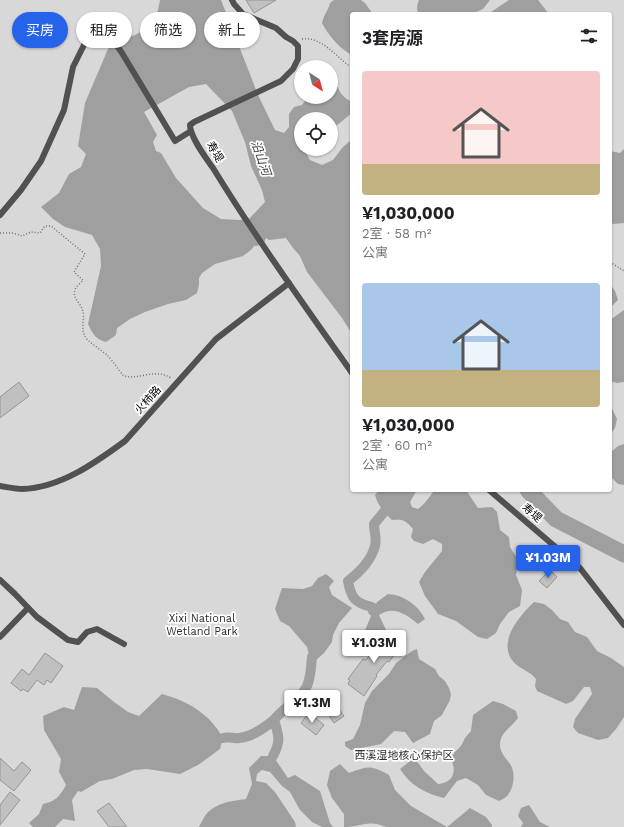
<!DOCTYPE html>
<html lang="zh">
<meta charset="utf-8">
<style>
body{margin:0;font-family:"Work Sans","Noto Sans SC",sans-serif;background:#f2f2f2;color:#202124;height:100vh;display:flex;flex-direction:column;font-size:15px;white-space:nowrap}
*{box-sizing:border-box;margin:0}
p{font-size:13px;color:#757577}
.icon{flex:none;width:22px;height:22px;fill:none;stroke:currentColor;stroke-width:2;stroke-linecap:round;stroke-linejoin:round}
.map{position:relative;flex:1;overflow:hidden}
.drawer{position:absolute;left:350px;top:12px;width:262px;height:480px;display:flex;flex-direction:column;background:#fff;border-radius:4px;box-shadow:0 1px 3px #0004}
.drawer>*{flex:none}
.top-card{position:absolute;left:12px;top:12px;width:278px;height:36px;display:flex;gap:8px}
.needle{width:26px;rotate:144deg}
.fabs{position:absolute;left:294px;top:60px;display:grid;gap:8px}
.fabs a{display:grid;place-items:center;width:44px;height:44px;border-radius:50%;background:#fff;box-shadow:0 1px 3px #0004;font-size:20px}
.price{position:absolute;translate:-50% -34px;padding:0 9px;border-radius:4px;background:#fff;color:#222;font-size:13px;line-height:26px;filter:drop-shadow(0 1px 2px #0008)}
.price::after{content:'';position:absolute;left:50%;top:24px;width:12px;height:9px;margin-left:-6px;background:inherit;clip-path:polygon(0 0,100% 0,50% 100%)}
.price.on{background:#2563eb;color:#fff}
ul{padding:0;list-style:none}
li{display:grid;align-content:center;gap:8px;height:212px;padding:0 12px}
li span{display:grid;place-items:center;height:124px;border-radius:4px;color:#555}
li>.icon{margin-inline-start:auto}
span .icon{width:72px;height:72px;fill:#fffc;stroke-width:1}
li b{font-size:17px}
h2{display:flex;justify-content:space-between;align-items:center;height:48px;padding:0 12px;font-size:17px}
.chip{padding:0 14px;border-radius:18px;background:#fff;box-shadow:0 1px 3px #0004;font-size:14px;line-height:36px}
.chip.on{background:#2563eb;color:#fff}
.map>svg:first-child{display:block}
</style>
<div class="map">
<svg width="624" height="827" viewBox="0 0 624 827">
<rect width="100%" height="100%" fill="#fff"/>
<path fill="#d8d8d8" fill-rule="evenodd" d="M0 0H624V827H0ZM352 14H610V490H352ZM301 67H331V97H301ZM301 119H331V149H301Z"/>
<g fill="#9f9f9f" fill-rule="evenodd">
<path d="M160 0H221L258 95 275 130 284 133 289 127V114L294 107 302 105 308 97H331V74C337 78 335 83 338 88 341 95 346 99 352 102V113L331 130V119H301L299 140 301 143V149H304L310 160 322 165 333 160 342 148 352 139V334L342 318 307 272 300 256 293 248 286 238 269 240 266 238 263 245 254 246 251 250 243 256 215 264 202 273 199 278V285L197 293 186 300 168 304 145 312 130 319 117 328 116 335 106 342C96 340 92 333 88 324L101 266 100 249 92 235 65 227 53 219 41 207 59 193 69 174 81 167 86 154 78 146 85 103 108 49 122 39 135 35 148 28 157 15ZM206 84 232 111 245 142 251 166 262 190 265 202 249 219 239 220 221 219 203 208 176 178 161 153 156 151 153 142 157 135 144 112 189 87Z"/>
<path d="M334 0H361L365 3 373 14H352V55C340 49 328 35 322 23 324 14 328 11 330 3Z"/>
<path d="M419 0H490L483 9 472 14H419C416 10 417 5 419 0Z"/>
<polygon points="509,0 538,0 549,14 488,14"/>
<polygon points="624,149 624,223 613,224 610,223 610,151 620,153"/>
<polygon points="610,284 615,291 618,300 610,308"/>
<polygon points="624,310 624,382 617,383 610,381 610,320"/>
<polygon points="610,404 617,419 615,428 610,435"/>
<polygon points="624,444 624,485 618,484 610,476 610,453 618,446"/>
<path d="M379 490H417L410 502 412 507 418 509C425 504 429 497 435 490H466L478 508 492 507 497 512 500 530 509 537 510 547 517 558 518 565 516 575 522 590 520 606 509 612 500 624 496 633 487 639 478 637 456 621 438 614 425 596 419 582 425 572 442 551V544L433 539 423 544 414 541 411 537 413 529C405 520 404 519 392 520 384 512 378 506 375 495Z"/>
<polygon points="326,574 331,578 334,581 329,587 332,595 352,608 339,623 333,635 332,642 324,653 316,660 309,655 307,647 289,626 280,621 275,609 282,588 303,589 312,586 318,578"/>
<path d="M388 594C404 595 418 605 425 619L418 624C406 614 393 605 379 615L387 632 373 651C365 650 361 648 358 641L363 635 377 602Z"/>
<path d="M534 602 544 604 552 610 560 619 568 622 575 632 587 637 597 651 611 658 624 667V717L616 729 608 738 598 740 578 733 573 727 575 719 592 694 590 687H584L573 701 566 704 537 691 535 686 536 679C529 670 517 668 512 660 498 641 520 615 534 602Z"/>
<polygon points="417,649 419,659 435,669 439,676 445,681 449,688 451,694 450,700 442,715 434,721 430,734 413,743 405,732 394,731 381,744 351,750 345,746 345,742 353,739 360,725 365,703 372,691 389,674 396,663 412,651"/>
<path d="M82 687 97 688 114 702 128 712 139 716 162 694C188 701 210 714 223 738L220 749 198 765 180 774 147 769 134 770 112 779 100 781 81 792 78 791 72 800 75 821 63 819 55 827H33L29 823 39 814 43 804C56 801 59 797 66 785L59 772 61 759 44 730 43 716 64 707 74 710Z"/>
<path d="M493 701 503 704 516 711 518 718C512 727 500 732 500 745 500 753 506 758 510 764 516 772 514 788 507 796 505 798 501 800 499 801L486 795 478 785 466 778 457 781 444 798C426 794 410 785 400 769L410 761 416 760 424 771 438 784C453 783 457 772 451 759L454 753 461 746 465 738 471 731 473 715Z"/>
<path d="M261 756H273L288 778 295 775 320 791 330 823 333 827H322L312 822 300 810 290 792 282 786 270 772 262 770 257 774 256 781 266 783 275 792 295 822 296 827H199C201 823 203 819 205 816 214 803 231 801 246 799L252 784 249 768Z"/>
<path d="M340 764 349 773C369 766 370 765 389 775L395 790 411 806 447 827 470 808 486 817 492 825V827H386C368 819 361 827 344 827V814L332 798 327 785 330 771Z"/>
<polygon points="529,805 540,822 550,827 521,827 523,823 518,816 521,808"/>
</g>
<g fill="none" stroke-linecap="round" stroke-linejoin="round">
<g stroke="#9f9f9f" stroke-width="10">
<path d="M373 611 372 607C355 603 351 598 348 581 360 572 371 561 375 546 377 540 374 531 374 524L384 512"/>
<path d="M223 738C230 736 233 739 239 738 252 737 264 728 274 720"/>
<path d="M273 756C281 741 279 736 274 720 283 708 301 699 307 686 311 677 311 666 312 657"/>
</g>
<polyline stroke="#9f9f9f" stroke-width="17" points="528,490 556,519 624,554"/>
</g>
<g fill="#c0c0c0" stroke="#959595">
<polygon points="246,0 276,0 254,13"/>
<polygon points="19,382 29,396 0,418 0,397"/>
<polygon points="550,570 557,577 547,588 539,581"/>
<polygon points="387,632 403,643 389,662 387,661 376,675 377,676 364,696 348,684 350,680 348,679 363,659 366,660"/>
<polygon points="45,653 63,666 51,683 47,680 44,685 37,680 28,692 23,689 21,691 11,683 22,669 29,675"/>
<polygon points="331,698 344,716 334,723 322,705"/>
<polygon points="309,713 324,725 316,735 301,723"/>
<polygon points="0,758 14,771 22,762 31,770 14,791 0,780"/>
<polygon points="10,792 20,800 0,825 0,805"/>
<polygon points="109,803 127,827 109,827 97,811"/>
</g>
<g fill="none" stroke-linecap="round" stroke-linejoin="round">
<g stroke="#737373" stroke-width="1.5" stroke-dasharray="1 2" stroke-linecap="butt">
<path d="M302 39C322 36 337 58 352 68"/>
<path d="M0 233H13L22 236 31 232 40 233 45 226H51L85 254 74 272 83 280C81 283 76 286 75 290 72 298 80 302 82 309 86 318 80 327 85 336 87 342 102 350 108 356 112 360 120 372 123 375 135 382 154 367 171 378"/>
<polyline points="610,262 624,271"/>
</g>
<g stroke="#515151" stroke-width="6">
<path d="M232 0 234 4 243 14 276 28 286 37 293 41 298 46V59L293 69 281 81 194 122 190 125C190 137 206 158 213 168 256 238 304 305 352 373"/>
<polyline points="0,215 21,190 41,161 64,110 73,67 89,35 101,31 111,37 122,53 175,141 191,131"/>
<path d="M0 486C7 487 15 489 22 489 60 488 95 463 125 441L216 339 289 283"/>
<polyline points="489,490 580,568 624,625"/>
<polyline points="0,580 15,594 37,617 68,640 78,642 87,632 97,629 124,644"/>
<polyline points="0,637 28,608"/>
</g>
</g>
<g text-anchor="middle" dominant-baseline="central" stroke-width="3.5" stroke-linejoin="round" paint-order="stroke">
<g font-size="11" fill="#000" stroke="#fff">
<text transform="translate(215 152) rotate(59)">寿堤</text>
<text transform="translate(148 400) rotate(-48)">火柿路</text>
<text transform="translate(532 513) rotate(40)">寿堤</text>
</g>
<g font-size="11" fill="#2f2f2f" stroke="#fff">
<text x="202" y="618">Xixi National<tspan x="202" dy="13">Wetland Park</tspan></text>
<text x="404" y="755">西溪湿地核心保护区</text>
</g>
<g font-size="12" font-style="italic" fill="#404040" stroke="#fff">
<text transform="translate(261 158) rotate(71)">沿山河</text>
</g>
</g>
</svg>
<div class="fabs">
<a><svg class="needle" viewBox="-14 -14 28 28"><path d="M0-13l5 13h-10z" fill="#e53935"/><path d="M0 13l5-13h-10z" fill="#757577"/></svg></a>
<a><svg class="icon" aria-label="locate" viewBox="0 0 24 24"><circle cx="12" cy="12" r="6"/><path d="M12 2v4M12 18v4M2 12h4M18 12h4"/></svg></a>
</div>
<b class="price on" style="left:548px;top:579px">¥1.03M</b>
<b class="price" style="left:374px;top:664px">¥1.03M</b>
<b class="price" style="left:312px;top:724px">¥1.3M</b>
<div class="top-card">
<a class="chip on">买房</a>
<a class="chip">租房</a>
<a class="chip">筛选</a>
<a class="chip">新上</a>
</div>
<section class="drawer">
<h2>3套房源<svg class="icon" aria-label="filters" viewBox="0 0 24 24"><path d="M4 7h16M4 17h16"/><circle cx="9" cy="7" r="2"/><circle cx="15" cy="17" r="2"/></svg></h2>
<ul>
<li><span style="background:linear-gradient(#f6c9c9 75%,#c2b280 0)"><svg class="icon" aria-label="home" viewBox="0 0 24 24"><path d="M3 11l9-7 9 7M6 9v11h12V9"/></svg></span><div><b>¥1,030,000</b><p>2室 · 58 m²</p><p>公寓</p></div></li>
<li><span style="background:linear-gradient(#a9c7e8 70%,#c2b280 0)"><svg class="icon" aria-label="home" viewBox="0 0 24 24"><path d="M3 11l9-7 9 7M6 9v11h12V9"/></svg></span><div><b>¥1,030,000</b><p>2室 · 60 m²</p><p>公寓</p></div></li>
</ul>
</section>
</div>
